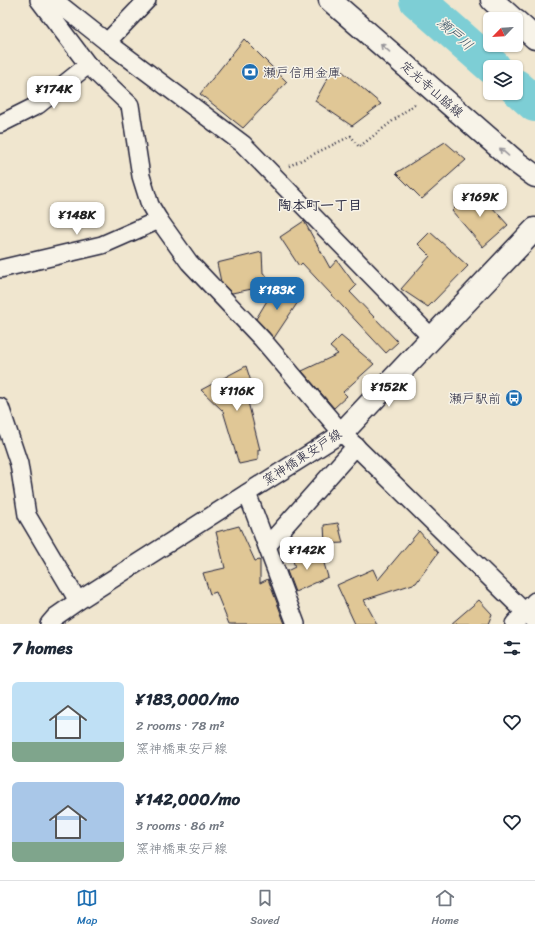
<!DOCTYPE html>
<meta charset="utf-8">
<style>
body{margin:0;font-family:Sriracha,"Klee One",sans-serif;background:#f6f6f7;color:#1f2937;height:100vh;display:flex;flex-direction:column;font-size:15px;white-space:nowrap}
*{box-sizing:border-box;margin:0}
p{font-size:13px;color:#747a83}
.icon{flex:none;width:22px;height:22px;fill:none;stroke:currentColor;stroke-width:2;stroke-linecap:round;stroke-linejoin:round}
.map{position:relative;height:624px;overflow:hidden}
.panel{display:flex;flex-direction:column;background:#fff;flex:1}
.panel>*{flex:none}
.needle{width:26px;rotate:245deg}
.fabs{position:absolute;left:483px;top:12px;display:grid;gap:8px}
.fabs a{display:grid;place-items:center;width:40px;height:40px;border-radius:6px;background:#fff;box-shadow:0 1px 3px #0004;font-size:20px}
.price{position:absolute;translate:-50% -34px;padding:0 9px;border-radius:8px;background:#fff;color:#222;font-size:13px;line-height:26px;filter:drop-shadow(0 1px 2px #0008)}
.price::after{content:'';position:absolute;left:50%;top:24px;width:12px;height:9px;margin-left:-6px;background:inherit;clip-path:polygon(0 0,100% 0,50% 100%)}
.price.selected{background:#1f6fb2;color:#fff}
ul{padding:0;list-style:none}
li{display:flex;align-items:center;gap:12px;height:100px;padding:0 12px}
li span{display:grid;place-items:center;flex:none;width:112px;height:80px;border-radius:6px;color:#555}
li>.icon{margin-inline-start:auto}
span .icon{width:48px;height:48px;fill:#fffc;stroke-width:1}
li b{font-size:17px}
h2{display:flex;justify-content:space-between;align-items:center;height:48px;padding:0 12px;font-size:17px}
.tabs{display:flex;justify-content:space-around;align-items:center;height:56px;border-top:1px solid #e0e1e3;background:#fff;font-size:11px;color:#747a83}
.tabs a{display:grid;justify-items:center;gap:2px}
.tabs .selected{color:#1f6fb2}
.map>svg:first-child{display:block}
</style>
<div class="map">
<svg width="535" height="624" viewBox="0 0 535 624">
<rect width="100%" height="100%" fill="#f0e6cf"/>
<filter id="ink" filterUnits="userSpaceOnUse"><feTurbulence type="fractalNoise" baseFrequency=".025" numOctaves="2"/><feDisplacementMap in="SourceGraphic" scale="8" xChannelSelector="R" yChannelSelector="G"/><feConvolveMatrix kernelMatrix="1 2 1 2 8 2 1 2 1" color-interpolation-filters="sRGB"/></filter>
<g filter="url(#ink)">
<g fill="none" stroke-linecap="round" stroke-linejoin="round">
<g stroke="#7dced5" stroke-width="36">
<polyline points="417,0 493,67"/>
<polyline points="516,87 535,104"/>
</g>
</g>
<g fill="#e0c796" stroke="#22223b">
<polygon points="244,39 287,82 243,128 200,94"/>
<polygon points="335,65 381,104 352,126 315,101"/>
<polygon points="445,142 466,160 422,199 396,173"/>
<polygon points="475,188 508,225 483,247 452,211"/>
<polygon points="304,221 330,268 337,260 356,286 350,292 398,342 386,353 302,263 299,266 280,237"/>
<polygon points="430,232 468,266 428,307 401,289 430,256 418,244"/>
<polygon points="262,252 263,273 277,284 232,293 221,282 217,263"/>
<polygon points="277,284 298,302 274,338 256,319"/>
<polygon points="341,336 374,364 343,392 347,396 334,408 302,371 338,354 330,347"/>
<polygon points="246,366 255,394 247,398 260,450 258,450 258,460 239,464 223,411 201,390"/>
<polygon points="338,523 343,543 325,544 324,525"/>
<polygon points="239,526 255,561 260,560 260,583 268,579 285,624 229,624 216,592 210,594 203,573 225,568 216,532"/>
<polygon points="419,531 438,553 416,583 364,600 377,624 355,624 337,585 373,569 378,580"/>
<polygon points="321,553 328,577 295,592 287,571 295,567 291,555"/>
<polygon points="479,600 492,614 488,624 451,624"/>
</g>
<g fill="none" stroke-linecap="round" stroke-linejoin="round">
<g stroke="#22223b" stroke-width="20">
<g id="street">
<polyline points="39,0 88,65 130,105 141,176 150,205 159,220 189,262 262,339 342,433 535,622"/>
<polyline points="54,0 107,42 243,144 432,338"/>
<polyline points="107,42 147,0"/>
<polyline points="0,124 38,105 88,65"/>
<polyline points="0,269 102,245 159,220"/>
<polyline points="0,407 19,464 27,515 78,601"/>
<polyline points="247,493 296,624"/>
<polyline points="267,546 356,446"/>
<polyline points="49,624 55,617 78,601 247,493 342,433"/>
<polyline points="514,624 535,601"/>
</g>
</g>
<g stroke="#22223b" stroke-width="25">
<g id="secondary">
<polyline points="330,0 516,162 535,176"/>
<polyline points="492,0 513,19"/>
<polyline points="516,21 535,38"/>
<polyline points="342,433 535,229"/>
</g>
</g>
<polyline stroke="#22223b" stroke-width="2.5" stroke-dasharray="1 3" stroke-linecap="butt" points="289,166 351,136 359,147 416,103"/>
<use href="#street" stroke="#f7f3e8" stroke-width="17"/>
<use href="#secondary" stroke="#f7f3e8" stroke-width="22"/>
</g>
<defs><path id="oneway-shaft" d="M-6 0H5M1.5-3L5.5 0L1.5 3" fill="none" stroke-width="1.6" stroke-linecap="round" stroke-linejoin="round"/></defs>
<g stroke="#97959a">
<use href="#oneway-shaft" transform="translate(385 48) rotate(-139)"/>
<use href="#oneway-shaft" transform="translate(504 152) rotate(-139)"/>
</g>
</g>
<defs>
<g id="bank-disc" transform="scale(0.9)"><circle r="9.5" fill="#1f6fb2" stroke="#f7f3e8"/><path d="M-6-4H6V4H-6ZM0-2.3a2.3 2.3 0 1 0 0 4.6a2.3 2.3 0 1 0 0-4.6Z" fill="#fff"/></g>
<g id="bus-disc" transform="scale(0.9)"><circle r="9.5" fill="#1f6fb2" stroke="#f7f3e8"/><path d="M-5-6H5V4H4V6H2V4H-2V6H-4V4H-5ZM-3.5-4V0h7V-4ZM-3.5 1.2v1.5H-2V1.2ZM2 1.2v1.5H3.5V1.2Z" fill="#fff"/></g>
</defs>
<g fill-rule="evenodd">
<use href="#bank-disc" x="250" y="72"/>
<use href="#bus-disc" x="514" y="398"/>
</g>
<g text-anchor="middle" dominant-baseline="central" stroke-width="3" stroke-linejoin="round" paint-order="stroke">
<g font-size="13" fill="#22223b" stroke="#f7f3e8" text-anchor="start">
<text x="263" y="72">瀬戸信用金庫</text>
<text x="501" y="398" text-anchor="end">瀬戸駅前</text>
</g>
<g font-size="13" fill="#22223b" stroke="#f7f3e8">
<text transform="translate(432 89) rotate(41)">定光寺山脇線</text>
<text transform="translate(302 457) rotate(-33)">窯神橋東安戸線</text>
</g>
<g font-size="14" font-style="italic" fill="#3d5669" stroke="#f7f3e8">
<text transform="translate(455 34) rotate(41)">瀬戸川</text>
</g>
<g font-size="14" font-weight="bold" fill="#22223b" stroke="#f7f3e8">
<text x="320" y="205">陶本町一丁目</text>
</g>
</g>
</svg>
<div class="fabs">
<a><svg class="needle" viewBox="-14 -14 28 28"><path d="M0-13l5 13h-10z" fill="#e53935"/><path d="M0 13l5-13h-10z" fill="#747a83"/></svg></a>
<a><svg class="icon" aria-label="layers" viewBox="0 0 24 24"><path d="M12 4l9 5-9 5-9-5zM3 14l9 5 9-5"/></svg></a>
</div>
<b class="price" style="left:54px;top:110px">¥174K</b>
<b class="price" style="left:480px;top:218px">¥169K</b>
<b class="price" style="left:77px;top:236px">¥148K</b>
<b class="price selected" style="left:277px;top:311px">¥183K</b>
<b class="price" style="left:389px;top:408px">¥152K</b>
<b class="price" style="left:237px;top:412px">¥116K</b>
<b class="price" style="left:307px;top:571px">¥142K</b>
</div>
<section class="panel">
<h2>7 homes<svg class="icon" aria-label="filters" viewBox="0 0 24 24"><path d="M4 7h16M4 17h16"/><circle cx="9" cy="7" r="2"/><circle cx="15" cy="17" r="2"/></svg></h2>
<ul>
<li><span style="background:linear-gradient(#bfe0f5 75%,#7fa58c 0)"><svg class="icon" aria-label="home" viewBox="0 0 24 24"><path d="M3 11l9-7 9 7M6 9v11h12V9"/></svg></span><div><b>¥183,000/mo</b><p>2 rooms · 78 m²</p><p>窯神橋東安戸線</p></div><svg class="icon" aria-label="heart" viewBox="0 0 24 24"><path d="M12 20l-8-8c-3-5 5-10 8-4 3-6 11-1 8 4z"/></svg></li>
<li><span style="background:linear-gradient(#a9c7e8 75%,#7fa58c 0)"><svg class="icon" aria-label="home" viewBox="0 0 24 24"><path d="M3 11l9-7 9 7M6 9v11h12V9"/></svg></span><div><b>¥142,000/mo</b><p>3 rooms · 86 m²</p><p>窯神橋東安戸線</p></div><svg class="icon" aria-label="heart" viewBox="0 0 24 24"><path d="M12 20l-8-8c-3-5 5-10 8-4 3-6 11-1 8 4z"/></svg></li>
</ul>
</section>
<nav class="tabs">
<a class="selected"><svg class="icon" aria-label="map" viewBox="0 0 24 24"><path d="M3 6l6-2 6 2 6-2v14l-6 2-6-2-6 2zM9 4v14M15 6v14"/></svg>Map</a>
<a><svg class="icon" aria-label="saved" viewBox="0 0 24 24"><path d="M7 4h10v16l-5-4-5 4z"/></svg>Saved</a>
<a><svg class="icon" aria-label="home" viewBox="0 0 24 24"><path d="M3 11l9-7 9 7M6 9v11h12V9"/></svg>Home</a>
</nav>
